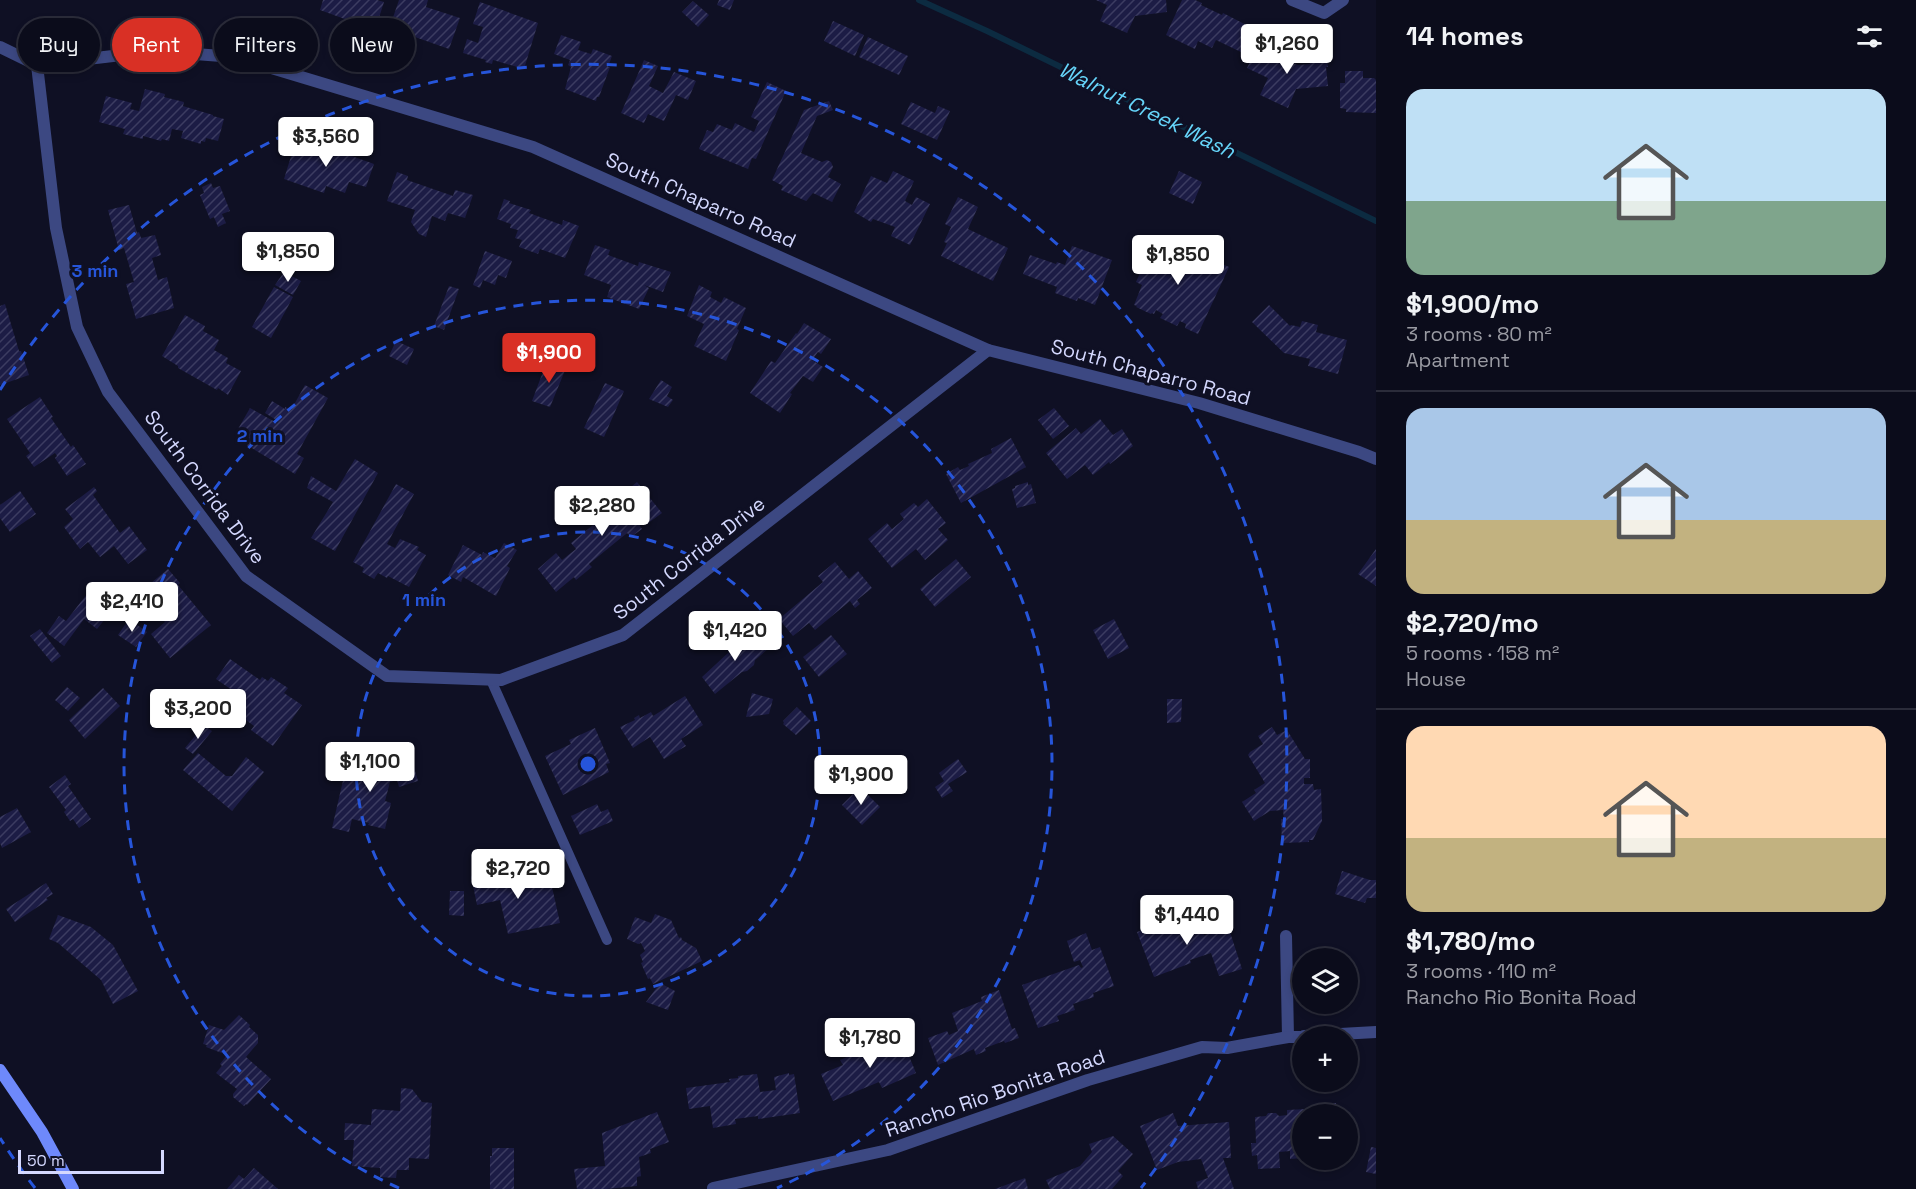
<!DOCTYPE html>
<meta charset="utf-8">
<style>
body{margin:0;font-family:"Space Grotesk",sans-serif;background:#191a28;color:#f1f3f6;height:100vh;display:flex;flex-direction:column;font-size:22px;white-space:nowrap}
*{box-sizing:border-box;margin:0}
p{font-size:20px;color:#9a9ba3}
.icon{flex:none;width:33px;height:33px;fill:none;stroke:currentColor;stroke-width:2;stroke-linecap:round;stroke-linejoin:round}
.map{position:relative;flex:1;overflow:hidden}
.details{display:flex;flex-direction:column;background:#0b0c1b;width:540px}
.details>*{flex:none}
.guide{position:absolute;left:18px;top:18px;width:570px;height:54px;display:flex;gap:12px}
.controls{position:absolute;left:1292px;top:948px;display:grid;gap:12px}
.controls a{display:grid;place-items:center;width:66px;height:66px;border-radius:50%;background:#0b0c1b;box-shadow:0 3px 9px #0003,0 0 0 2px #2b2c3a;font-size:30px}
.scale{position:absolute;left:18px;bottom:15px;width:146px;box-sizing:border-box;padding-left:6px;border:3px solid #d4d8fe;border-top:0;font-size:16px;line-height:21px;white-space:nowrap;color:#d4d8fe;-webkit-text-stroke:4px #0f1024;paint-order:stroke}
.price{position:absolute;translate:-50% -51px;padding:0 14px;border-radius:6px;background:#fff;color:#222;font-size:20px;line-height:39px;filter:drop-shadow(0 2px 3px #0008)}
.price::after{content:'';position:absolute;left:50%;top:36px;width:18px;height:14px;margin-left:-9px;background:inherit;clip-path:polygon(0 0,100% 0,50% 100%)}
.price.active{background:#d93025;color:#fff}
ul{padding:0;list-style:none}
li{display:grid;align-content:center;gap:12px;height:318px;padding:0 30px}
li+li{border-top:2px solid #2b2c3a}
li span{display:grid;place-items:center;height:186px;border-radius:18px;color:#555}
li>.icon{margin-inline-start:auto}
span .icon{width:108px;height:108px;fill:#fffc;stroke-width:1}
li b{font-size:26px}
h2{display:flex;justify-content:space-between;align-items:center;height:72px;padding:0 30px;font-size:26px}
.tag{padding:0 21px;border-radius:27px;background:#0b0c1b;box-shadow:0 3px 9px #0003,0 0 0 2px #2b2c3a;font-size:21px;line-height:54px}
.tag.active{background:#d93025;color:#fff}
main{display:flex;flex:1;min-height:0}
.map>svg:first-child{display:block}
</style>
<main>
<div class="map">
<svg width="1376" height="1189" viewBox="0 0 1376 1189">
<defs>
<pattern id="building-hatch" width="6" height="6" patternUnits="userSpaceOnUse" patternTransform="scale(1.5)"><rect width="6" height="6" fill="#1c1c45"/><path d="M-1 1l2-2M0 6l6-6M5 7l2-2" fill="none" stroke="#3c3c61"/></pattern>
</defs>
<rect width="100%" height="100%" fill="#0f1024"/>
<g fill="none" stroke-linecap="round" stroke-linejoin="round">
<polyline stroke="#0c2b41" stroke-width="6" points="919,0 987,31 1376,221"/>
</g>
<g fill="url(#building-hatch)">
<polygon points="323,0 377,0 384,2 375,30 320,10"/>
<polygon points="399,0 428,0 426,7 460,18 449,49 415,37 414,41 388,32"/>
<polygon points="719,0 734,0 730,10 717,5"/>
<polygon points="1096,0 1166,0 1167,12 1135,16 1127,33 1100,21 1107,5"/>
<polygon points="1182,0 1195,0 1202,3 1201,5 1222,15 1223,13 1260,32 1258,36 1256,35 1247,55 1216,40 1212,48 1198,41 1195,49 1166,35"/>
<polygon points="693,1 709,15 698,27 682,12"/>
<polygon points="480,2 538,23 524,69 493,60 492,64 485,62 486,60 463,53 467,39 478,43 483,27 473,24"/>
<polygon points="833,21 864,35 855,56 824,41"/>
<polygon points="561,35 581,42 578,50 591,54 593,49 612,56 608,67 610,67 599,97 597,97 596,101 565,89 571,67 568,65 570,60 554,54"/>
<polygon points="868,37 908,56 899,75 859,57"/>
<polygon points="1258,45 1298,65 1310,64 1309,61 1327,59 1328,67 1326,67 1328,86 1296,89 1288,108 1260,95 1268,78 1247,68"/>
<polygon points="644,60 658,66 649,86 663,93 674,72 696,81 688,100 676,95 664,121 648,114 644,123 621,113"/>
<polygon points="1345,71 1363,71 1363,78 1374,78 1376,80 1376,113 1346,112 1346,109 1340,108 1340,83 1345,83"/>
<polygon points="767,82 786,91 756,159 752,158 748,169 699,149 707,130 713,132 717,124 732,130 735,123 754,132 759,121 751,117"/>
<polygon points="145,89 165,94 164,97 184,102 183,106 213,115 213,116 224,119 218,141 206,138 205,142 201,141 201,144 181,138 183,131 172,129 169,141 162,139 161,141 143,136 143,139 123,134 125,129 99,122 106,96 132,103 130,109 139,111"/>
<polygon points="829,101 833,110 817,116 801,153 822,162 827,160 831,162 833,167 828,177 841,184 832,202 813,193 806,201 781,190 783,186 772,180 804,110"/>
<polygon points="911,102 935,113 938,106 950,111 937,140 901,124"/>
<polygon points="297,137 314,143 311,153 321,157 324,146 374,164 366,187 349,182 345,193 326,186 324,193 284,179"/>
<polygon points="893,171 914,181 905,201 912,205 916,197 930,204 910,245 891,236 895,227 873,219 871,222 854,212 871,176 887,183"/>
<polygon points="1179,171 1202,182 1193,204 1169,193"/>
<polygon points="397,172 408,176 407,180 453,196 455,190 473,195 465,218 448,213 445,221 432,216 426,237 419,234 411,222 415,210 387,201"/>
<polygon points="211,183 213,188 220,186 230,211 222,214 226,223 218,227 214,217 210,219 200,195 204,193 202,187"/>
<polygon points="958,197 978,207 968,229 1008,248 993,281 941,256 947,243 944,242 951,227 945,224"/>
<polygon points="504,199 510,201 509,203 531,210 529,213 562,225 563,220 579,226 565,258 540,249 538,254 519,247 522,240 515,238 518,230 510,228 511,224 497,219"/>
<polygon points="129,205 137,233 139,232 141,238 155,235 161,255 152,258 158,280 167,277 174,308 136,319 126,284 134,282 124,248 119,250 108,210"/>
<polygon points="1157,235 1173,240 1176,243 1172,253 1179,256 1181,260 1208,272 1213,260 1229,267 1198,334 1185,328 1186,324 1180,321 1177,326 1160,318 1163,314 1156,310 1154,314 1152,313 1151,314 1136,307 1137,306 1134,305 1142,285 1136,282"/>
<polygon points="595,245 610,250 608,255 638,266 639,262 671,272 663,292 644,285 649,288 639,309 607,297 611,285 584,275"/>
<polygon points="1072,246 1112,260 1095,305 1078,298 1077,301 1055,293 1057,287 1023,274 1030,255 1056,264 1057,262 1065,265"/>
<polygon points="485,251 512,261 506,278 498,275 495,285 483,280 480,288 473,285"/>
<polygon points="284,272 301,281 293,295 275,285"/>
<polygon points="699,285 712,292 710,297 721,303 724,297 746,308 737,329 739,330 726,361 694,346 704,324 687,316"/>
<polygon points="449,286 459,289 444,330 434,326"/>
<polygon points="274,287 293,297 271,338 252,327"/>
<polygon points="5,304 19,351 21,351 29,375 0,385 0,306"/>
<polygon points="1269,305 1290,326 1291,325 1300,327 1302,321 1318,325 1316,332 1347,340 1338,374 1308,366 1310,359 1284,353 1252,322"/>
<polygon points="185,315 205,326 203,331 219,340 214,350 228,358 226,363 241,371 228,395 218,388 217,390 178,368 178,366 162,356"/>
<polygon points="804,323 831,339 821,354 818,352 812,360 823,367 813,382 803,376 790,393 792,394 780,413 750,393 771,361 775,363 796,333 797,334"/>
<polygon points="396,341 414,349 407,365 389,356"/>
<polygon points="547,361 566,368 550,407 532,401"/>
<polygon points="661,380 672,387 667,396 673,400 668,407 649,399"/>
<polygon points="605,383 624,391 604,437 584,428"/>
<polygon points="305,385 328,398 297,454 304,458 295,474 240,441 245,432 238,429 250,408 277,423 278,421 265,413 272,401 285,409 285,407 291,410"/>
<polygon points="40,397 53,417 51,418 71,447 73,445 86,464 67,476 55,458 57,456 55,453 34,467 26,456 30,453 7,419"/>
<polygon points="1054,408 1069,426 1053,439 1038,420"/>
<polygon points="1100,419 1113,435 1122,429 1133,446 1110,464 1109,462 1093,475 1085,465 1067,479 1046,453 1076,428 1081,434"/>
<polygon points="1011,438 1026,467 961,503 946,474 958,467 960,470 969,466 968,464 992,453 991,449"/>
<polygon points="355,459 378,473 335,551 311,538 333,502 307,488 311,476 336,491"/>
<polygon points="637,482 662,513 647,524 643,519 638,523 642,529 631,537 627,533 589,564 592,567 576,580 574,577 556,592 538,569 556,553 562,560 576,549 571,543 603,517 600,513 608,506 612,511 623,501 620,496"/>
<polygon points="1028,482 1028,485 1031,484 1036,503 1017,508 1012,489 1015,488 1015,486"/>
<polygon points="396,484 414,494 387,544 395,548 400,539 419,547 417,550 426,555 409,587 388,576 387,578 378,573 374,579 362,572 364,568 353,562"/>
<polygon points="94,487 97,491 93,495 120,533 129,526 147,550 128,564 114,546 100,557 88,542 80,549 64,527 73,519 65,509"/>
<polygon points="20,491 36,514 10,532 0,518 0,505"/>
<polygon points="927,499 946,523 938,529 948,540 925,560 916,549 892,568 868,539 887,523 892,529 904,519 900,514 914,503 918,507"/>
<polygon points="504,543 517,550 507,566 510,568 496,596 463,577 461,582 448,575 463,545 482,555 483,552 495,558"/>
<polygon points="1376,549 1376,586 1358,574"/>
<polygon points="956,559 971,577 935,607 920,589"/>
<polygon points="835,562 849,579 858,571 872,588 857,600 860,604 855,608 850,601 815,630 809,623 793,636 779,619 823,582 818,576"/>
<polygon points="168,569 180,583 178,585 211,625 170,658 151,634 165,622 150,604 161,595 151,583"/>
<polygon points="94,585 118,603 97,629 84,619 64,646 47,633 59,616 66,621"/>
<polygon points="129,619 147,632 136,647 118,635"/>
<polygon points="1114,619 1129,648 1108,659 1093,630"/>
<polygon points="40,629 61,656 52,663 30,636"/>
<polygon points="753,630 768,649 755,660 754,665 747,671 742,672 715,694 702,677 729,652 728,651"/>
<polygon points="831,635 847,654 819,677 803,657"/>
<polygon points="230,659 260,680 262,677 268,681 271,677 288,688 284,693 302,705 273,746 251,730 254,726 239,715 242,710 226,699 232,690 216,679"/>
<polygon points="67,687 80,698 68,711 55,700"/>
<polygon points="103,688 120,706 85,739 69,720"/>
<polygon points="752,693 773,699 769,714 746,717"/>
<polygon points="685,696 703,725 681,739 686,746 664,759 650,737 633,748 620,727 635,720 634,718 639,715 640,718 651,712 653,716"/>
<polygon points="1167,699 1182,699 1181,722 1167,723"/>
<polygon points="797,707 811,721 796,735 783,724 784,723 783,721"/>
<polygon points="204,725 212,731 193,754 185,748"/>
<polygon points="1272,727 1277,735 1287,730 1305,759 1310,759 1310,778 1304,778 1304,784 1313,784 1314,790 1321,789 1322,821 1313,840 1309,840 1309,842 1282,843 1281,819 1284,819 1283,810 1270,811 1254,821 1242,802 1256,793 1254,790 1265,783 1248,755 1250,752 1263,744 1258,736"/>
<polygon points="595,728 610,763 606,764 609,772 563,795 545,756 571,744 569,740"/>
<polygon points="198,753 226,776 232,776 246,757 264,772 232,811 183,770"/>
<polygon points="411,757 418,781 399,787 397,780 390,782 385,801 391,803 385,829 368,825 369,823 352,819 349,832 332,828 345,772 350,773 352,763 380,769 381,766"/>
<polygon points="958,759 967,772 948,784 953,791 942,798 935,787 944,781 939,773"/>
<polygon points="65,775 71,784 68,786 91,819 79,828 73,819 70,821 64,812 66,810 49,787"/>
<polygon points="860,787 880,807 862,825 842,805"/>
<polygon points="597,804 601,812 608,809 613,821 580,835 571,816"/>
<polygon points="17,808 31,832 2,848 0,843 0,817"/>
<polygon points="506,868 510,886 550,878 560,923 508,934 500,900 477,905 471,876"/>
<polygon points="1342,871 1370,880 1376,880 1376,898 1367,898 1365,903 1335,894"/>
<polygon points="46,883 53,894 46,898 48,900 15,922 6,909"/>
<polygon points="450,891 464,891 464,916 449,915"/>
<polygon points="1193,913 1196,919 1198,919 1204,935 1229,929 1242,969 1219,976 1211,953 1190,960 1191,963 1154,977 1137,932 1158,924 1161,931 1162,930 1160,925"/>
<polygon points="655,914 671,920 679,938 681,937 682,940 696,948 702,961 653,984 650,978 648,979 641,963 643,962 640,955 645,951 641,943 638,944 627,939 635,917 651,923"/>
<polygon points="58,915 91,927 113,945 138,991 113,1004 101,980 58,943 49,939"/>
<polygon points="1086,933 1092,950 1100,947 1114,986 1093,993 1094,997 1073,1004 1075,1010 1057,1016 1059,1021 1038,1028 1022,985 1079,965 1081,968 1083,967 1080,960 1074,962 1067,941"/>
<polygon points="660,983 675,991 668,1010 646,1002"/>
<polygon points="999,990 1012,1029 1015,1028 1019,1038 1005,1043 1004,1041 985,1048 986,1051 976,1055 974,1049 938,1065 928,1038 947,1031 949,1035 958,1031 952,1013 982,1001 981,997"/>
<polygon points="239,1015 250,1025 249,1027 258,1035 258,1043 246,1057 271,1079 247,1105 246,1104 244,1106 233,1097 233,1094 237,1089 216,1073 222,1066 220,1064 227,1055 206,1047 207,1045 203,1044 209,1025 224,1030"/>
<polygon points="900,1034 916,1073 882,1088 879,1082 833,1101 821,1074 843,1065 840,1060"/>
<polygon points="789,1073 789,1075 794,1074 800,1113 758,1119 758,1116 735,1119 736,1124 713,1128 710,1106 689,1109 686,1088 730,1082 729,1079 738,1078 738,1076 757,1074 760,1092 776,1090 774,1077"/>
<polygon points="401,1088 412,1089 422,1102 432,1103 429,1159 409,1158 409,1170 397,1170 396,1178 380,1177 380,1168 352,1166 354,1140 344,1140 345,1123 371,1125 372,1109 400,1111"/>
<polygon points="1336,1103 1337,1114 1302,1114 1302,1158 1290,1159 1290,1151 1279,1152 1280,1168 1258,1169 1257,1155 1252,1156 1251,1143 1256,1143 1255,1117 1266,1116 1268,1113 1276,1113 1279,1116 1287,1115 1287,1110 1307,1109 1310,1112 1316,1111 1315,1104"/>
<polygon points="657,1112 669,1142 650,1149 651,1153 639,1157 641,1176 637,1177 637,1186 606,1189 577,1189 574,1169 605,1166 602,1133"/>
<polygon points="1173,1113 1178,1126 1229,1122 1231,1158 1223,1158 1234,1189 1198,1189 1196,1182 1208,1178 1201,1159 1178,1162 1157,1170 1140,1126"/>
<polygon points="1113,1136 1133,1154 1118,1171 1123,1176 1112,1189 1050,1189 1046,1180 1080,1166 1092,1152 1089,1144"/>
<polygon points="1371,1147 1376,1148 1376,1174 1366,1172"/>
<polygon points="492,1148 514,1148 514,1189 490,1189 490,1156 492,1156"/>
<polygon points="254,1168 278,1189 227,1189 239,1175 244,1179"/>
<polygon points="1025,1178 1028,1189 995,1189"/>
</g>
<g fill="none" stroke-linecap="round" stroke-linejoin="round">
<polyline stroke="#3c4882" stroke-width="10" points="491,680 607,940"/>
<g stroke="#3c4882" stroke-width="12">
<polyline points="1292,0 1324,13 1343,0"/>
<polyline points="0,47 37,65 155,51 235,57 533,147 988,350 1199,403 1359,452 1376,459"/>
<polyline points="37,65 56,228 77,327 108,392 246,576 387,676 501,680 623,635 988,350"/>
<polyline points="1286,936 1288,1037 1302,1037"/>
<polyline points="1304,1036 1376,1032"/>
<polyline points="713,1188 888,1150 1088,1080 1202,1047 1227,1048 1288,1037"/>
</g>
<polyline stroke="#6e89fb" stroke-width="12" points="0,1070 42,1132 73,1189"/>
</g>
<g fill="none" stroke="#2655da" stroke-width="3" stroke-dasharray="10 8">
<circle cx="588" cy="764" r="232"/>
<path d="M399 1188A464 464 0 1 1 777 1188"/>
<path d="M35 1188A697 697 0 0 1 0 1138M0 390A697 697 0 1 1 1141 1188"/>
</g>
<g text-anchor="middle" dominant-baseline="central" stroke-width="6" stroke-linejoin="round" paint-order="stroke">
<g font-size="20" fill="#d4d8fe" stroke="#0f1024">
<text transform="translate(701 200) rotate(24)">South Chaparro Road</text>
<text transform="translate(1151 372) rotate(15)">South Chaparro Road</text>
<text transform="translate(205 487) rotate(53)">South Corrida Drive</text>
<text transform="translate(689 558) rotate(-38)">South Corrida Drive</text>
<text transform="translate(995 1093) rotate(-19)">Rancho Rio Bonita Road</text>
</g>
<g font-size="21" font-style="italic" fill="#66d5fa" stroke="#0f1024">
<text transform="translate(1147 110) rotate(26)">Walnut Creek Wash</text>
</g>
</g>
<circle cx="588" cy="764" r="9" fill="#2655da" stroke="#0f1024" stroke-width="3"/>
<g font-size="18" text-anchor="middle" font-weight="bold" fill="#2655da" stroke="#0f1024" stroke-width="6" stroke-linejoin="round" paint-order="stroke">
<text x="95" y="277">3 min</text>
<text x="260" y="442">2 min</text>
<text x="424" y="606">1 min</text>
</g>
</svg>
<div class="controls">
<a><svg class="icon" aria-label="layers" viewBox="0 0 24 24"><path d="M12 4l9 5-9 5-9-5zM3 14l9 5 9-5"/></svg></a>
<a>+</a>
<a>−</a>
</div>
<div class="scale">50 m</div>
<b class="price" style="left:1287px;top:75px">$1,260</b>
<b class="price" style="left:326px;top:168px">$3,560</b>
<b class="price" style="left:288px;top:283px">$1,850</b>
<b class="price" style="left:1178px;top:286px">$1,850</b>
<b class="price active" style="left:549px;top:384px">$1,900</b>
<b class="price" style="left:602px;top:537px">$2,280</b>
<b class="price" style="left:132px;top:633px">$2,410</b>
<b class="price" style="left:735px;top:662px">$1,420</b>
<b class="price" style="left:198px;top:740px">$3,200</b>
<b class="price" style="left:370px;top:793px">$1,100</b>
<b class="price" style="left:861px;top:806px">$1,900</b>
<b class="price" style="left:518px;top:900px">$2,720</b>
<b class="price" style="left:1187px;top:946px">$1,440</b>
<b class="price" style="left:870px;top:1069px">$1,780</b>
<div class="guide">
<a class="tag">Buy</a>
<a class="tag active">Rent</a>
<a class="tag">Filters</a>
<a class="tag">New</a>
</div>
</div>
<section class="details">
<h2>14 homes<svg class="icon" aria-label="filters" viewBox="0 0 24 24"><path d="M4 7h16M4 17h16"/><circle cx="9" cy="7" r="2"/><circle cx="15" cy="17" r="2"/></svg></h2>
<ul>
<li><span style="background:linear-gradient(#bfe0f5 60%,#7fa58c 0)"><svg class="icon" aria-label="home" viewBox="0 0 24 24"><path d="M3 11l9-7 9 7M6 9v11h12V9"/></svg></span><div><b>$1,900/mo</b><p>3 rooms · 80 m²</p><p>Apartment</p></div></li>
<li><span style="background:linear-gradient(#a9c7e8 60%,#c2b280 0)"><svg class="icon" aria-label="home" viewBox="0 0 24 24"><path d="M3 11l9-7 9 7M6 9v11h12V9"/></svg></span><div><b>$2,720/mo</b><p>5 rooms · 158 m²</p><p>House</p></div></li>
<li><span style="background:linear-gradient(#ffd9b3 60%,#c2b280 0)"><svg class="icon" aria-label="home" viewBox="0 0 24 24"><path d="M3 11l9-7 9 7M6 9v11h12V9"/></svg></span><div><b>$1,780/mo</b><p>3 rooms · 110 m²</p><p>Rancho Rio Bonita Road</p></div></li>
</ul>
</section>
</main>
